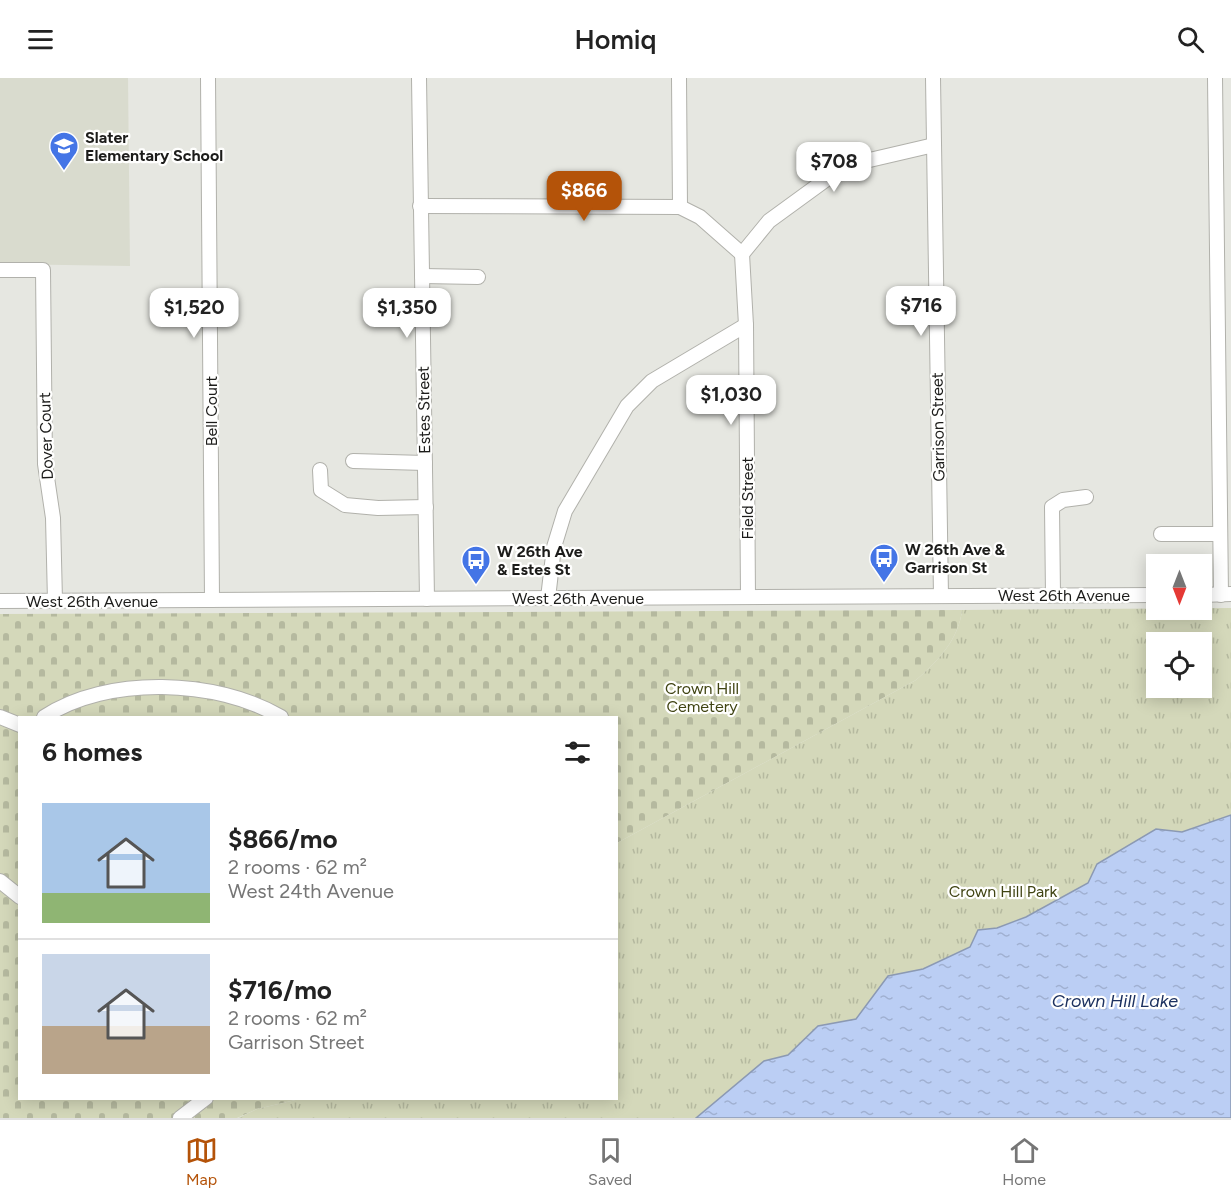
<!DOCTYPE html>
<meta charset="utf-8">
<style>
body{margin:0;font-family:Figtree,sans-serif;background:#f6f6f6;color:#222;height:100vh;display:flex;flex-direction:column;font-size:22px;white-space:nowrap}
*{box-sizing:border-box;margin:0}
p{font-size:20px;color:#767676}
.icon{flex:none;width:33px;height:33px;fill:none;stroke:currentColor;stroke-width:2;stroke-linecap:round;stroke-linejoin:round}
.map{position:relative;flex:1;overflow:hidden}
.side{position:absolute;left:18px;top:638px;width:600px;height:384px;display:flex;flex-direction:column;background:#fff;border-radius:0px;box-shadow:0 3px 15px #0003}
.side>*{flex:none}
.needle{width:39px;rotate:180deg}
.fabs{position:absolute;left:1146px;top:476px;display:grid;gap:12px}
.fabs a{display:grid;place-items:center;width:66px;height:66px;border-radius:0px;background:#fff;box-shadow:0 3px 15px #0003;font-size:30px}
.price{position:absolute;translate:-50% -51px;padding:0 14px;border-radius:12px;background:#fff;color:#222;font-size:20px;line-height:39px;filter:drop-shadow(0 2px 3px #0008)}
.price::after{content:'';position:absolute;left:50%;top:36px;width:18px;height:14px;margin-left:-9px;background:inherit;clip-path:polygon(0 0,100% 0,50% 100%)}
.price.on{background:#b45309;color:#fff}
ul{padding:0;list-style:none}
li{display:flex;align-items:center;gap:18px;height:150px;padding:0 24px}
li+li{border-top:2px solid #e0e0e0}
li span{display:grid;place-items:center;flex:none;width:168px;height:120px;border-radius:0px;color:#555}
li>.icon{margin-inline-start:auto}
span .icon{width:72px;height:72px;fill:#fffc;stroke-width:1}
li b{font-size:26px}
h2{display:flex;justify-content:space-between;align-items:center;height:72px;padding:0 24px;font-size:26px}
header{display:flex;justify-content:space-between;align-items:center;height:78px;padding:0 24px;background:#fff;font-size:27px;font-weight:600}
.menu{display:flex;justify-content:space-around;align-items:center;height:84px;border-top:2px solid #e0e0e0;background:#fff;font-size:16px;color:#767676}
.menu a{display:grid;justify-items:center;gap:3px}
.menu .on{color:#b45309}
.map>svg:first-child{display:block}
</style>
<header><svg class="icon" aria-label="menu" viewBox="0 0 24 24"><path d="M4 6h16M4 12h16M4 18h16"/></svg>Homiq<svg class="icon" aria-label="search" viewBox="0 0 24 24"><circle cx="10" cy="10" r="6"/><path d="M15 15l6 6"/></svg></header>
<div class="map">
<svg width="1231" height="1040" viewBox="0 0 1231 1040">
<defs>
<pattern id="cemetery-stones" width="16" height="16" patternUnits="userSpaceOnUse" patternTransform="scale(1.5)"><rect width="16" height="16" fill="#d4d8ba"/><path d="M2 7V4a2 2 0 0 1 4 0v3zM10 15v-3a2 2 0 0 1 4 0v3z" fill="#b5b99f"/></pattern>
<pattern id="park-tufts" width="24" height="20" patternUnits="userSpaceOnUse" patternTransform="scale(1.5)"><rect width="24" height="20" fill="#d4d8ba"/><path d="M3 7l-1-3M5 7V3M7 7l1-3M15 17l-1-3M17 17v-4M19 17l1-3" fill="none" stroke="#b5b99f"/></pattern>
<pattern id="water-ripples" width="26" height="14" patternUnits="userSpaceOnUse" patternTransform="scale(1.5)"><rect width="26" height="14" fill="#bbcef4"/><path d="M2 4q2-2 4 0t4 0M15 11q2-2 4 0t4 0" fill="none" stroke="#a0b0d1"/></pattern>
</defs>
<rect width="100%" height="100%" fill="#e6e7e1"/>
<polygon fill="#d9dbce" points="0,0 128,0 130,188 0,186"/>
<path fill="url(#cemetery-stones)" d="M962 532C959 561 938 583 916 602L617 765 616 639H20V1020H304L257 1031 237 1040H0V536Z"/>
<path fill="url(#park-tufts)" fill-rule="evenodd" d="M1231 530V1040H238L257 1031 304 1020H616L617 765 916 602C938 583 959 561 962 532ZM1156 564H1202V609H1156Z"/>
<polygon fill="url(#water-ripples)" stroke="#8b99b3" stroke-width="1.5" points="1231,737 1231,1040 696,1040 764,983 788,977 818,948 856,941 888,898 923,891 970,869 978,852 997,850 1026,839 1088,805 1097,786 1156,751 1182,754"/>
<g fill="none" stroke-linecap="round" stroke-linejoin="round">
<g stroke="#b1b1ab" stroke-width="16">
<g id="minor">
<polyline points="208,0 212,522"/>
<polyline points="419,0 427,521"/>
<polyline points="679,0 680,129"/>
<polyline points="933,0 941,518"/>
<polyline points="1215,0 1221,517"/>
<polyline points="420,128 680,129 700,139 742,176"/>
<polyline points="742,176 746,247 748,519"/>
<polyline points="742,176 769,143 839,92 861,84 934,67"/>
<polyline points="0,192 43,192 45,386 53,440 55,523"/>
<polyline points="422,198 478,199"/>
<polyline points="353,383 425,385"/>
<polyline points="320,392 321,412 345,427 378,430 426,429"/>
<polyline points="1161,456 1220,456"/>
<polyline points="1053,517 1052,429 1063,422 1086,419"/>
<polyline points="1202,517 1231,516"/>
<polyline points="548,520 554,469 565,433 627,328 652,303 746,247"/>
<polyline points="0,523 1156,517"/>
<polyline points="0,639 20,647"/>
<path d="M44 639C107 597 217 601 281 639"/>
<polyline points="0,803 20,819"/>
<polyline points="180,1040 206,1020"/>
</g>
</g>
<use href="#minor" stroke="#fff" stroke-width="14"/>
</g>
<defs>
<g id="school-pin" transform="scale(1.5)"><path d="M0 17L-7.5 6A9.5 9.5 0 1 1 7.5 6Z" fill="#4475e6" stroke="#fffffe"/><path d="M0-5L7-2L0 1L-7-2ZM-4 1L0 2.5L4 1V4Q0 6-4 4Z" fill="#fff"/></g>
<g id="bus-pin" transform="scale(1.5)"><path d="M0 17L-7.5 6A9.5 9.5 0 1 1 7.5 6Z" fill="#4475e6" stroke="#fffffe"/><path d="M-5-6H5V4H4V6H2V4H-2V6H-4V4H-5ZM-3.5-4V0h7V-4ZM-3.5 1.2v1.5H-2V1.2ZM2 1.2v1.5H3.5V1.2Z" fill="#fff"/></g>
</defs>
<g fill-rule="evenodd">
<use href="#school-pin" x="64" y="68"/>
<use href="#bus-pin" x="884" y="480"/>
<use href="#bus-pin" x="476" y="482"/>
</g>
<g text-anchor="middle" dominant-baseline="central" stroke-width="4.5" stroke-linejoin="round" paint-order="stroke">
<g font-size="16" font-weight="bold" fill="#1c1c1a" stroke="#fffffe" text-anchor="start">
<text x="85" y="59">Slater<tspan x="85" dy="18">Elementary School</tspan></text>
<text x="905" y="471">W 26th Ave &amp;<tspan x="905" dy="18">Garrison St</tspan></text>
<text x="497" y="473">W 26th Ave<tspan x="497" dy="18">&amp; Estes St</tspan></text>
</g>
<g font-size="16" fill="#1c1c1a" stroke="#fffffe">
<text transform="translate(424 332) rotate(-91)">Estes Street</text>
<text transform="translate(211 333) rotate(-90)">Bell Court</text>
<text transform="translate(938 349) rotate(-91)">Garrison Street</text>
<text transform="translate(46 358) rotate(-92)">Dover Court</text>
<text transform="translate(747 420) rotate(-90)">Field Street</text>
<text x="1064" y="517">West 26th Avenue</text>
<text x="578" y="520">West 26th Avenue</text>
<text x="92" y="523">West 26th Avenue</text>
</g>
<g font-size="16" fill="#404413" stroke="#fffffe">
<text x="702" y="610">Crown Hill<tspan x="702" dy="18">Cemetery</tspan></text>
<text x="1003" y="813">Crown Hill Park</text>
</g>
<g font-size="18" font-style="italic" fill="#1d3260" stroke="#fffffe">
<text x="1115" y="923">Crown Hill Lake</text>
</g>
</g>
</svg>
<div class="fabs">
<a><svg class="needle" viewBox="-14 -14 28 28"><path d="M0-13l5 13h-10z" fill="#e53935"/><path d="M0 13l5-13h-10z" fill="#767676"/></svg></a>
<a><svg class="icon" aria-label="locate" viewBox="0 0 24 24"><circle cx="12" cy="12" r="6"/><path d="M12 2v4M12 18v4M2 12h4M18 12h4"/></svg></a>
</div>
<b class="price" style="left:834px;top:115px">$708</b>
<b class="price on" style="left:584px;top:144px">$866</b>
<b class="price" style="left:921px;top:259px">$716</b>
<b class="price" style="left:194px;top:261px">$1,520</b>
<b class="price" style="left:407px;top:261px">$1,350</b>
<b class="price" style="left:731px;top:348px">$1,030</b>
<section class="side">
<h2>6 homes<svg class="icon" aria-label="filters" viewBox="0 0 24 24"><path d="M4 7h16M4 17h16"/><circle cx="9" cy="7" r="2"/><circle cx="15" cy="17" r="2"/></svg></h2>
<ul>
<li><span style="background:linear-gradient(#a9c7e8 75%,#8fb573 0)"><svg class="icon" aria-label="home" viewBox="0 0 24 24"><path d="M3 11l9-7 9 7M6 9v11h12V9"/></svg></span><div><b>$866/mo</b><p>2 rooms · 62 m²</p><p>West 24th Avenue</p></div></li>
<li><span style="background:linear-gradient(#c9d6e8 60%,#b9a48a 0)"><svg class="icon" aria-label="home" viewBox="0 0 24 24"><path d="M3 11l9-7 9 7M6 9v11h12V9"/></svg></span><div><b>$716/mo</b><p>2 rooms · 62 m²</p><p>Garrison Street</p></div></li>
</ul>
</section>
</div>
<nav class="menu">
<a class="on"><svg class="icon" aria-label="map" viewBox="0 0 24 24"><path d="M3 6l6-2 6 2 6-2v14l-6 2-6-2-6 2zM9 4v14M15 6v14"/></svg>Map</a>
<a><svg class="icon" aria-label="saved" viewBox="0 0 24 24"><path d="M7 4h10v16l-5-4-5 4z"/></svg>Saved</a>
<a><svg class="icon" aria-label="home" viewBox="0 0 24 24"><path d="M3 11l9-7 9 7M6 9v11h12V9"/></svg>Home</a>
</nav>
